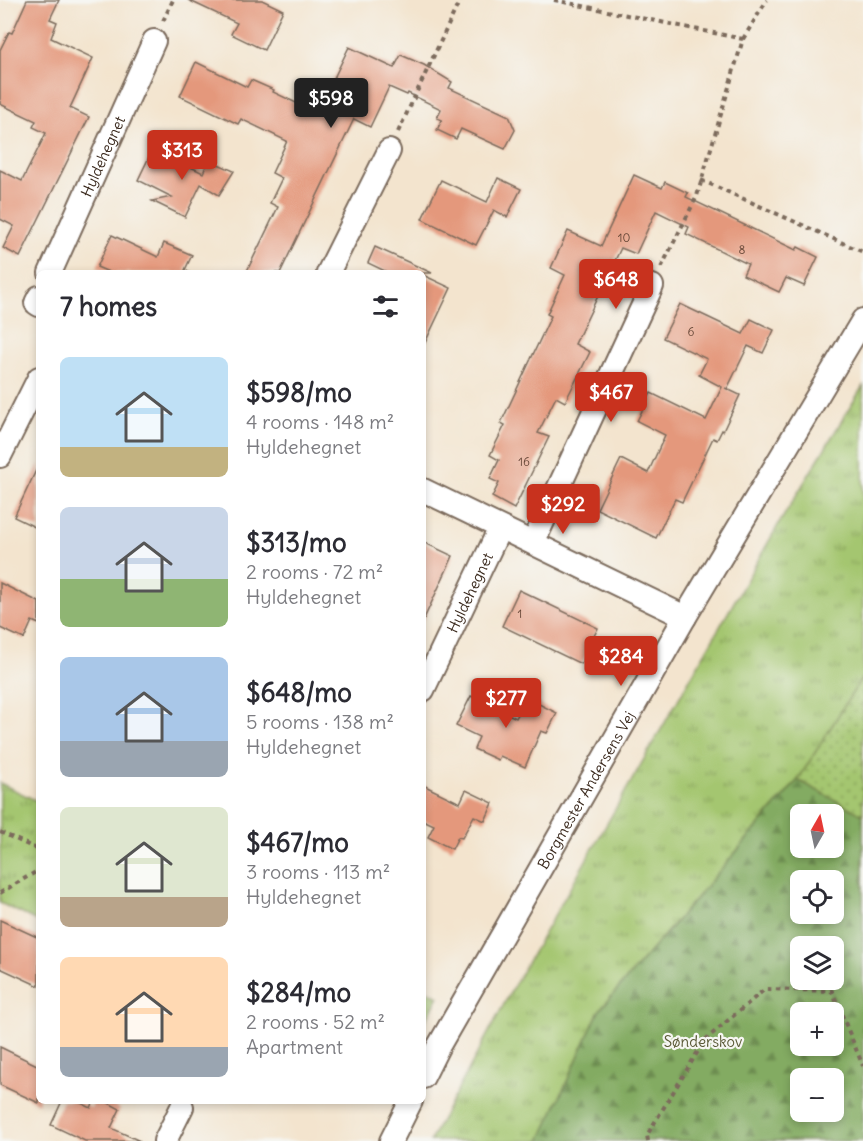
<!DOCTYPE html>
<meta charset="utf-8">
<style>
body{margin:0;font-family:Delius,sans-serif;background:#f7f7f7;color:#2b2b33;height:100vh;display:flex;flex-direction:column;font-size:22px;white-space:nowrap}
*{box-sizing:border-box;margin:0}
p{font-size:20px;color:#7c7c81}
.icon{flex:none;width:33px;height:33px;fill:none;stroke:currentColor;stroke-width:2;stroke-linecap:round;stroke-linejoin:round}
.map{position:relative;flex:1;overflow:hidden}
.panel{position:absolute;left:36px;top:270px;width:390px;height:834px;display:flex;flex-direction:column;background:#fff;border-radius:9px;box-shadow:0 3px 9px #0003}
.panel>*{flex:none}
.needle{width:39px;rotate:9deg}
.buttons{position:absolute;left:790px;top:804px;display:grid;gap:12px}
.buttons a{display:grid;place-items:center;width:54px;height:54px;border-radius:9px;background:#fff;box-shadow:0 3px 9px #0003;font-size:30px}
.price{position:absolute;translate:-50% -51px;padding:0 14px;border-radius:6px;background:#c8321e;color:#fff;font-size:20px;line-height:39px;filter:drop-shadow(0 2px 3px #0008)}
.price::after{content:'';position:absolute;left:50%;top:36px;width:18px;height:14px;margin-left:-9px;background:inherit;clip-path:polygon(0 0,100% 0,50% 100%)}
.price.selected{background:#222;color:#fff}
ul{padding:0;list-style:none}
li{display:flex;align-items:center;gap:18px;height:150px;padding:0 24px}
li span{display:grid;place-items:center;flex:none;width:168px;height:120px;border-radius:9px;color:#555}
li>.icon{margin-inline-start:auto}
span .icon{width:72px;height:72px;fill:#fffc;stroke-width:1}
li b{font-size:26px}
h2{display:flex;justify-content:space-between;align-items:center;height:72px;padding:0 24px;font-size:26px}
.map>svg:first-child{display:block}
</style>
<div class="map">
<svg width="863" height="1141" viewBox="0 0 863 1141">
<defs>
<pattern id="grass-tufts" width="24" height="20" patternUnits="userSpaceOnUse" patternTransform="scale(1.5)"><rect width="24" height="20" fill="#a4c66f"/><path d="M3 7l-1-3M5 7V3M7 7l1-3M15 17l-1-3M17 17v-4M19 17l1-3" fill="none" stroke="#87a15b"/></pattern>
<pattern id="forest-firs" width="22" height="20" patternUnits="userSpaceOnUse" patternTransform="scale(1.5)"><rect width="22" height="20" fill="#83ab62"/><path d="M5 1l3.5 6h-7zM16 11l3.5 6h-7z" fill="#6c8b50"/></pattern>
<pattern id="garden-dots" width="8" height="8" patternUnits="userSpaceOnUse" patternTransform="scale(1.5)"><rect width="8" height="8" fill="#a4c66f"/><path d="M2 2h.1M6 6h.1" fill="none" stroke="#87a15b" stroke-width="1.8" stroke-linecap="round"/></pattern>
</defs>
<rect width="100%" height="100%" fill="#f6f6f2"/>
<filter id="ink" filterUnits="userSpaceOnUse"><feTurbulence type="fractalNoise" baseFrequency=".0167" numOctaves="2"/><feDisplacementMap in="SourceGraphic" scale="12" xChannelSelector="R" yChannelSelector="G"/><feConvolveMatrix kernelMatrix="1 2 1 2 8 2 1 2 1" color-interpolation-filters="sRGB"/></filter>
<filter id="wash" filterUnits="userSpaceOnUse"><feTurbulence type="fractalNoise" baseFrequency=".008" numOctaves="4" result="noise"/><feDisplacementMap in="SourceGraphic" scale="24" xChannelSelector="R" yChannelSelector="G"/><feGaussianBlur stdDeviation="1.35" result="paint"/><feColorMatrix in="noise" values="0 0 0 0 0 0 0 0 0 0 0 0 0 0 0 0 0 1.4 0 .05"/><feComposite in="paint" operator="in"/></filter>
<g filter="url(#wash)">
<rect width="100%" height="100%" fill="#f3e4ce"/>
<g fill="url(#grass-tufts)" stroke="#707846" stroke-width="1.5">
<polygon points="863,386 863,676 798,780 599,1011 540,1141 430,1141 511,991 780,522"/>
<polygon points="0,783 39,802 39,922 0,903"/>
<polygon points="423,989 439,996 423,1025"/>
</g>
<path fill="url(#forest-firs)" stroke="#5f6a40" stroke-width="1.5" fill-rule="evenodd" d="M798 780 863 815V1141H540L599 1011ZM801 814H834V848H801ZM801 880H834V914H801ZM801 946H834V980H801ZM801 1012H834V1046H801ZM801 1078H834V1112H801Z"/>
<polygon fill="url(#garden-dots)" stroke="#707846" stroke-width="1.5" points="863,676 863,815 798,780"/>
<g id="blocks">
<g fill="#e4987c">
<polygon points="27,0 59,0 50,19 57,22 51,38 93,58 70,108 89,117 20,257 3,248 14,226 0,219 0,170 22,181 46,133 33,127 36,121 0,104 0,50 9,32 12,33"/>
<polygon points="188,0 262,0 283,10 264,50 231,34 237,23"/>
<polygon points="349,47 394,68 401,55 424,65 452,82 449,88 509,116 515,130 505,149 461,129 456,139 437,130 442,120 437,118 441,109 408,93 407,95 389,87 370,127 354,119 280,273 246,273 278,207 270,203 282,178 272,173 287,141 241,119 238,124 180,96 196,62 247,87 251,80 274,90 273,92 315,112 318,111"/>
<polygon points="153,149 203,173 209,160 234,171 219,195 201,184 185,217 152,201 172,197 138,180"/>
<polygon points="634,175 662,188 665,182 688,193 686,197 796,250 798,247 818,257 804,286 786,278 779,292 743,275 748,264 686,234 689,227 656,211 636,254 621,248 575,344 590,352 565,402 556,397 538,433 549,437 514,509 492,497 499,483 490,479 499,460 490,455 505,425 501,423 551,316 547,314 565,275 551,268 568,231 601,246"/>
<polygon points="498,178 521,189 507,217 494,210 476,245 422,219 441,180 487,202"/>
<polygon points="112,235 158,257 164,243 192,255 185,270 190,273 111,273 97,267"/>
<polygon points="375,247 432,273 389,273 368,263"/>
<polygon points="423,275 451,288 423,347"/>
<polygon points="680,304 743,334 751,319 774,330 763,353 748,346 727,389 725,388 740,395 723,431 722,430 717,440 713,438 682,502 675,499 656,538 597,509 621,459 648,473 665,435 637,421 651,393 706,420 722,387 699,375 707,359 663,338"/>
<polygon points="39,464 39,529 14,517"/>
<polygon points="423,542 453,556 423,621"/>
<polygon points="0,583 39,602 39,624 32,621 24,639 0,628"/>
<polygon points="519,590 598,628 589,646 591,647 581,664 502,626"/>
<polygon points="471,696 516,718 527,698 557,713 547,733 541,731 525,767 500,756 498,760 474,749 479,737 456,726"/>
<polygon points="423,785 460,803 466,790 493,803 485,821 474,816 462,838 458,837 452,849 428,837 434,825 423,820"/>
<polygon points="0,920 39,938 39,986 0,968"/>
<polygon points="0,1047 39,1066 39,1103 0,1085"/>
<polygon points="62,1101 77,1101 91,1108 94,1101 105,1101 120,1109 111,1128 140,1141 85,1141 51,1125"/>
</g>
</g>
</g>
<g filter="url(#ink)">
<use href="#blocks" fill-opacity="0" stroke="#7b6b5c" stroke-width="1.5"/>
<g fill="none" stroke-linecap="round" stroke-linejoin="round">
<g stroke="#7b6b5c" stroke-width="26">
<g id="minor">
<path id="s1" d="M50 273 154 41"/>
<polyline points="328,273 389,151"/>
<polyline points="39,297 36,303 39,305"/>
<polyline points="0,456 39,378"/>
<polyline points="423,490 685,617"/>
<polyline points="533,543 652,286"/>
<path id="s2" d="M423 690 500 528"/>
<path id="s3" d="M423 1077 438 1047 685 617 863 320"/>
<polyline points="165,1141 182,1107"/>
<polyline points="391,1141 411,1101"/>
</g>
</g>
<g stroke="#7b6b5c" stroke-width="4" stroke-dasharray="4.5 4.5" stroke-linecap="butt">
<polyline points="554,0 743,39 697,196 661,268"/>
<polyline points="163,21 173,0"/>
<polyline points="743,39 767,0"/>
<polyline points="398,132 460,0"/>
<polyline points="701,180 863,252"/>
<polyline points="0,832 39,850"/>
<polyline points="0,893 39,870"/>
<polyline points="648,1141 647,1135 705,1040 765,989 832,991 863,1066"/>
</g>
<use href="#minor" stroke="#fff" stroke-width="22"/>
</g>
</g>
<g text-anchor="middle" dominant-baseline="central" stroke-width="4.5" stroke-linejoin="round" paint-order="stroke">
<g font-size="12" fill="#654636">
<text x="624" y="237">10</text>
<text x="742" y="249">8</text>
<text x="691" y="331">6</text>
<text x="524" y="461">16</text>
<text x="520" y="613">1</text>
</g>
<g font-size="15" fill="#3b2a1e" stroke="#f6f6f2">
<text stroke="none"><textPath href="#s1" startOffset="128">Hyldehegnet</textPath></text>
<text stroke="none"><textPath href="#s2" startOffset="108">Hyldehegnet</textPath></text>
<text stroke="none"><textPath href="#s3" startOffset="330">Borgmester Andersens Vej</textPath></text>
</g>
<g font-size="15" fill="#5a5936" stroke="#f6f6f2">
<text x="703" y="1041">Sønderskov</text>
</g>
</g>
</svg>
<div class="buttons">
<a><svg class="needle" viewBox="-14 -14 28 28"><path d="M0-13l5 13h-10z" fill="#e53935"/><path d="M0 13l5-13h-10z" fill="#7c7c81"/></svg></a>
<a><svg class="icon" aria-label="locate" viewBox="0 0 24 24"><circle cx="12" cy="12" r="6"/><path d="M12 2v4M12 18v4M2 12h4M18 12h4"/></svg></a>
<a><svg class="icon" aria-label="layers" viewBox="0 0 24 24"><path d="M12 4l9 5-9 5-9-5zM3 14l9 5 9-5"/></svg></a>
<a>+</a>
<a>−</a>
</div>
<b class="price selected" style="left:331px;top:129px">$598</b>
<b class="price" style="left:182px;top:181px">$313</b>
<b class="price" style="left:616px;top:310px">$648</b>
<b class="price" style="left:611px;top:423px">$467</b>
<b class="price" style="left:563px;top:535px">$292</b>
<b class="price" style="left:621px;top:687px">$284</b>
<b class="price" style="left:506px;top:729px">$277</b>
<section class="panel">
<h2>7 homes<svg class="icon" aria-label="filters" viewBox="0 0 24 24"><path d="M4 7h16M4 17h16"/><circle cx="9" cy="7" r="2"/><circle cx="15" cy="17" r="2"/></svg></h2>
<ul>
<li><span style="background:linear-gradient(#bfe0f5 75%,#c2b280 0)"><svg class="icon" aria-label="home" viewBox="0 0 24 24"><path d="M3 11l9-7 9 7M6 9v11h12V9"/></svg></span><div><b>$598/mo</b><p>4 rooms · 148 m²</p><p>Hyldehegnet</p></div></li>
<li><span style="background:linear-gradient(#c9d6e8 60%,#8fb573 0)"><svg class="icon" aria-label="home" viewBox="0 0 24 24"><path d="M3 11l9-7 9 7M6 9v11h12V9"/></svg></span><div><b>$313/mo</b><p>2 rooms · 72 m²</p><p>Hyldehegnet</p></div></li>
<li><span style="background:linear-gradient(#a9c7e8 70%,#9aa5b1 0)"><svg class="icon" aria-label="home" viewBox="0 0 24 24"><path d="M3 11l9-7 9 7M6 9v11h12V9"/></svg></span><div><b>$648/mo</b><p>5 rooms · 138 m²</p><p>Hyldehegnet</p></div></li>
<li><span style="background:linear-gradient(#dfe7d0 75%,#b9a48a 0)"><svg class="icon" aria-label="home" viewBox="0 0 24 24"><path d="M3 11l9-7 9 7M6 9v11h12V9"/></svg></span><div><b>$467/mo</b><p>3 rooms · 113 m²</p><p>Hyldehegnet</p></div></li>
<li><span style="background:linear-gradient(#ffd9b3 75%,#9aa5b1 0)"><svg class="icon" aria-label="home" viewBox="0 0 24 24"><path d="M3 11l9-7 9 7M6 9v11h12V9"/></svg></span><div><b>$284/mo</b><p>2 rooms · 52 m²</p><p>Apartment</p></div></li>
</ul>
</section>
</div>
